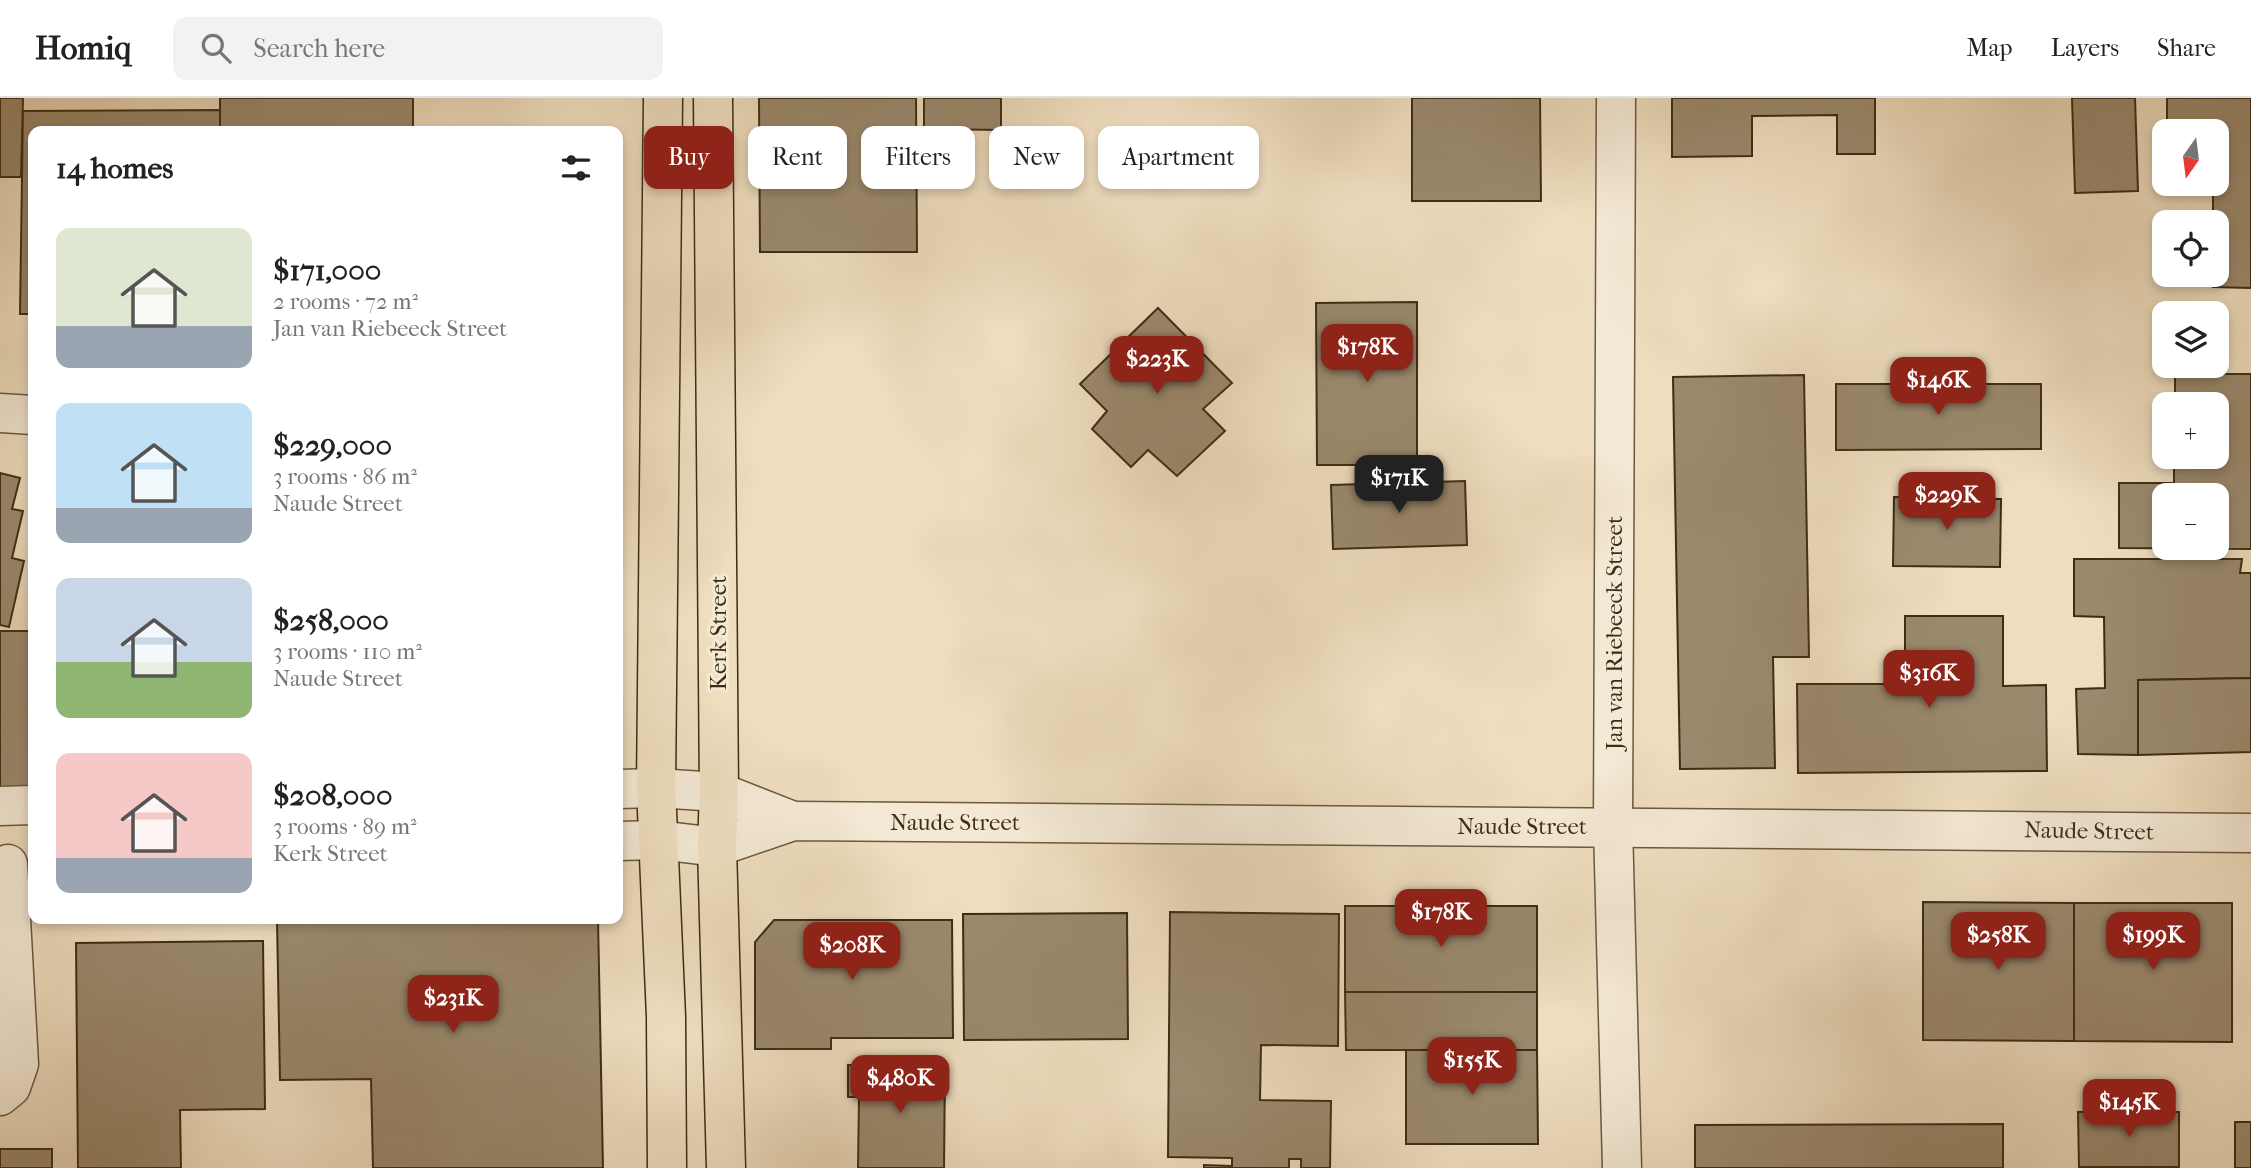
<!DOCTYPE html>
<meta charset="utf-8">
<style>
body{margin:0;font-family:"IM FELL French Canon",serif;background:#f2f2f2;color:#222;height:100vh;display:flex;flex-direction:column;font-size:26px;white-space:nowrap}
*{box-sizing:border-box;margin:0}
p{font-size:23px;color:#767676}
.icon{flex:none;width:38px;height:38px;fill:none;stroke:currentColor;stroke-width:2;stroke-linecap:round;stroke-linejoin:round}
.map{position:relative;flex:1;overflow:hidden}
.sheet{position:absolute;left:28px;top:28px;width:595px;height:798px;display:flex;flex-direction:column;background:#fff;border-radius:14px;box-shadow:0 4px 10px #0003}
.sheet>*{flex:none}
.top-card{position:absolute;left:644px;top:28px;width:665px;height:63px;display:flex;gap:14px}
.needle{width:46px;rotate:194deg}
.controls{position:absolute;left:2152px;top:21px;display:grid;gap:14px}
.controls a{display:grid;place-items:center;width:77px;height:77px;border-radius:14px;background:#fff;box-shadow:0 4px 10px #0003;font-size:35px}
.price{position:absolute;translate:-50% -60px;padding:0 16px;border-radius:14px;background:#8f2418;color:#fff;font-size:23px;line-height:46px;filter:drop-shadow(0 2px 4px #0008)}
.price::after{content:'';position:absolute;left:50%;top:42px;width:21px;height:16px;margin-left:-10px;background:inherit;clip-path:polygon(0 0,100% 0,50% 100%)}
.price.current{background:#222;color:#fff}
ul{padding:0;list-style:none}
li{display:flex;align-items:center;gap:21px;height:175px;padding:0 28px}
li span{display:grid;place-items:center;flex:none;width:196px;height:140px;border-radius:14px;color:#555}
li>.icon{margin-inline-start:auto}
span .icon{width:84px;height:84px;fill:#fffc;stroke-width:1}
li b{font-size:30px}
h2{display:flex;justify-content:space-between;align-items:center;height:84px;padding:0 28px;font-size:30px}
.chip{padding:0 24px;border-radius:14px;background:#fff;box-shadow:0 4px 10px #0003;font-size:24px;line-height:63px}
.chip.current{background:#8f2418;color:#fff}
header{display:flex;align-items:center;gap:42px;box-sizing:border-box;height:98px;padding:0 35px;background:#fff;border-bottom:2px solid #e0e0e0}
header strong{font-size:33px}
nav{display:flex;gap:38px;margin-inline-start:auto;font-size:24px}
.search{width:490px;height:63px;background:#f2f2f2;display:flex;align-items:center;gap:18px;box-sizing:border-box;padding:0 24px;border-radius:14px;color:#767676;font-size:26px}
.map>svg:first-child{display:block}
</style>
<header>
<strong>Homiq</strong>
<div class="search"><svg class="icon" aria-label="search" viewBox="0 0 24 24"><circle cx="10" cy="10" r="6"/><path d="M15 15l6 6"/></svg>Search here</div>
<nav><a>Map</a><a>Layers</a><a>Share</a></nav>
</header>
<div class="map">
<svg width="2251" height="1070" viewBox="0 0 2251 1070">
<rect width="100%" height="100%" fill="#eeddbe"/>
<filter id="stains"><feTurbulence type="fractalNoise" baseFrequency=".00286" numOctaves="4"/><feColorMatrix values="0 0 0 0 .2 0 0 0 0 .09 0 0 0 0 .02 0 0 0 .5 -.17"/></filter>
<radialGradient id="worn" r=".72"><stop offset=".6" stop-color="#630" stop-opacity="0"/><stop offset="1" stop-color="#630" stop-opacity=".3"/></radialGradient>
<g fill="#9a896d" stroke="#3e2d15" stroke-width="2" fill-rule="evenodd">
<polygon points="0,0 23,0 21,79 0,79"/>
<rect x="220" y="0" width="193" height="33"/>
<polygon points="759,0 916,0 917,154 760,154"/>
<polygon points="924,0 1001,0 1001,32 924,31"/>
<polygon points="1412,0 1540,0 1541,103 1412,103"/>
<polygon points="1672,0 1875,0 1875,56 1837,56 1837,17 1752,18 1752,58 1672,59"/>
<polygon points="2072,0 2135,0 2138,93 2075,95"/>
<polygon points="2167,0 2251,0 2251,190 2213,189 2213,177 2217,177 2217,124 2213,124 2213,86 2217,86 2217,33 2213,33 2213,25 2167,24"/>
<polygon points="220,12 220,33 33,33 33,216 20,216 23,13"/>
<polygon points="1417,204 1417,367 1317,367 1316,205"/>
<polygon points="1158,210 1232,285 1203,311 1225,333 1177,378 1148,352 1131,369 1092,331 1107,313 1080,286"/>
<path d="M2175 276H2251V451L2119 450V385H2174V359H2217V306H2175ZM2165 397H2217V450H2165Z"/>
<polygon points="1804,277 1809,559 1773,559 1775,670 1680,671 1673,279"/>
<polygon points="1836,286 2041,286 2041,351 1836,352"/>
<polygon points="0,375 20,380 12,411 23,413 12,460 24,463 9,529 0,527"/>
<polygon points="1465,383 1467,447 1333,451 1331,387"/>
<polygon points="1894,399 2001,401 2000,469 1893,468"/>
<polygon points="2074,461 2242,461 2240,475 2251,475 2251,580 2138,582 2138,657 2078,656 2076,591 2105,590 2104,519 2074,518"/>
<polygon points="1905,518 2003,518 2003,588 2046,587 2047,673 1798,675 1797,586 1905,586"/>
<rect x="0" y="533" width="33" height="159"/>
<polygon points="2251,580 2251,654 2138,657 2138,582"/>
<polygon points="1923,804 2074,805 2074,943 1923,942"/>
<polygon points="2074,805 2232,805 2232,944 2074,943"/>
<rect x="1345" y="808" width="192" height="86"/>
<polygon points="1170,814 1339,816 1338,948 1261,947 1260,1002 1331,1003 1330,1070 1301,1070 1301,1061 1289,1061 1289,1070 1204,1070 1204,1067 1232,1068 1232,1060 1168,1059"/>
<polygon points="1127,815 1128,941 964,942 963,816"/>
<polygon points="598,821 603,1070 373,1070 371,981 280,982 277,822"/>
<polygon points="774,822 952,822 953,940 831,940 831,951 755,951 755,844"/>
<polygon points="263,843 265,1011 180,1012 181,1070 78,1070 76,845"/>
<polygon points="1345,894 1537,894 1537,952 1346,952"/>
<polygon points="1406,952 1537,952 1538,1046 1406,1046"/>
<polygon points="848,967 945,968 944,1070 858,1070 859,999 848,999"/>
<polygon points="2078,1014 2179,1014 2179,1069 2079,1069"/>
<rect x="2235" y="1024" width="16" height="46"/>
<polygon points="2003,1026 2003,1070 1695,1070 1695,1027"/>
<rect x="0" y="1051" width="52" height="19"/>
</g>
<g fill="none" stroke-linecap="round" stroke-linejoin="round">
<g stroke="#6a593f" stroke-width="41">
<g id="minor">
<polyline points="1616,0 1613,728 1622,1070"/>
<polyline points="0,315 33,317"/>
<polyline points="618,691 656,690 719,694 793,723"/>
<polyline points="0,708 33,707"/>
<polyline points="618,743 658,742 717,749 793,723 2251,735"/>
<polyline points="0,998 11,989 19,966 8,766"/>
</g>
</g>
<g stroke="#3e2d15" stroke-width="41">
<g id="highway">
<polyline points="663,0 656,690 666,919 667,1070"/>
<polyline points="713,0 719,694 717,749 726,1070"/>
</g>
</g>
<use href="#minor" stroke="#f4e9d5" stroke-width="38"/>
<use href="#highway" stroke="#eeddbe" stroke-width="38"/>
</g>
<g text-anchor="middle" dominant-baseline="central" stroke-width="6" stroke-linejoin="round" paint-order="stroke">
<g font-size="23" fill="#3e2d15" stroke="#f4e9d5">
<text transform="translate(718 535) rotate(-90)">Kerk Street</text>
<text transform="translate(1614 535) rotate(-90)">Jan van Riebeeck Street</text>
<text x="955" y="724">Naude Street</text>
<text x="1522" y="728">Naude Street</text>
<text transform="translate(2089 733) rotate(1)">Naude Street</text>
</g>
</g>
<rect width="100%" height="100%" filter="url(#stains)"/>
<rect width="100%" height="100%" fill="url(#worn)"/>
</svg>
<div class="controls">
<a><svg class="needle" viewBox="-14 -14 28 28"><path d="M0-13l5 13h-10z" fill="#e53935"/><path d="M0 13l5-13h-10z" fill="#767676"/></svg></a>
<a><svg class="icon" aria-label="locate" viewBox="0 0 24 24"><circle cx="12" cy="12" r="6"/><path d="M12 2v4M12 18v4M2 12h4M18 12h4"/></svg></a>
<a><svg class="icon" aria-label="layers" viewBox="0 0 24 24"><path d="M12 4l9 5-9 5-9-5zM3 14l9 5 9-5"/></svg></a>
<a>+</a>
<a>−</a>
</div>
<b class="price" style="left:1367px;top:286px">$178K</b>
<b class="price" style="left:1157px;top:298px">$223K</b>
<b class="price" style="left:1938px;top:319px">$146K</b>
<b class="price current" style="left:1399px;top:417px">$171K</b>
<b class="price" style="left:1947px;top:434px">$229K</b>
<b class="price" style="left:1929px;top:612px">$316K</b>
<b class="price" style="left:1441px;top:851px">$178K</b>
<b class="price" style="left:1998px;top:874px">$258K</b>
<b class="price" style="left:2153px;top:874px">$199K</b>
<b class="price" style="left:852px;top:884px">$208K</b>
<b class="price" style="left:453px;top:937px">$231K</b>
<b class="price" style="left:1472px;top:999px">$155K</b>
<b class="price" style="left:900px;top:1017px">$480K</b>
<b class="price" style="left:2129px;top:1041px">$145K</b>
<div class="top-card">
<a class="chip current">Buy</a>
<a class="chip">Rent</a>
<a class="chip">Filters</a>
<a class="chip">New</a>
<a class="chip">Apartment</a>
</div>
<section class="sheet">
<h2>14 homes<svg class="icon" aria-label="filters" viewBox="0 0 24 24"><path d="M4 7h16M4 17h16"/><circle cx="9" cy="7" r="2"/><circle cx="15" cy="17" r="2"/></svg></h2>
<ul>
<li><span style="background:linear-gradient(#dfe7d0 70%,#9aa5b1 0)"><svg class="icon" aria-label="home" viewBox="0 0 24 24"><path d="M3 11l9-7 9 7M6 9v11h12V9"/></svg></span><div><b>$171,000</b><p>2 rooms · 72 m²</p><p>Jan van Riebeeck Street</p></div></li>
<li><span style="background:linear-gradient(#bfe0f5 75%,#9aa5b1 0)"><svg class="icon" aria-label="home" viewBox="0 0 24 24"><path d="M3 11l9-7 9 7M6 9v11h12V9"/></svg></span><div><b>$229,000</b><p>3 rooms · 86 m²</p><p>Naude Street</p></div></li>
<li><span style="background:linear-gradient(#c9d6e8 60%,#8fb573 0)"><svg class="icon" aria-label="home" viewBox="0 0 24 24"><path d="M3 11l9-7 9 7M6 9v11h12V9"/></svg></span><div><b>$258,000</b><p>3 rooms · 110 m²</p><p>Naude Street</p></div></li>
<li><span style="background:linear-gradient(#f6c9c9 75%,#9aa5b1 0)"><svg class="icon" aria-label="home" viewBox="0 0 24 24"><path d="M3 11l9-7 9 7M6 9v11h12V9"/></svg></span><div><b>$208,000</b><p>3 rooms · 89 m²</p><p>Kerk Street</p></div></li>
</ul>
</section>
</div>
